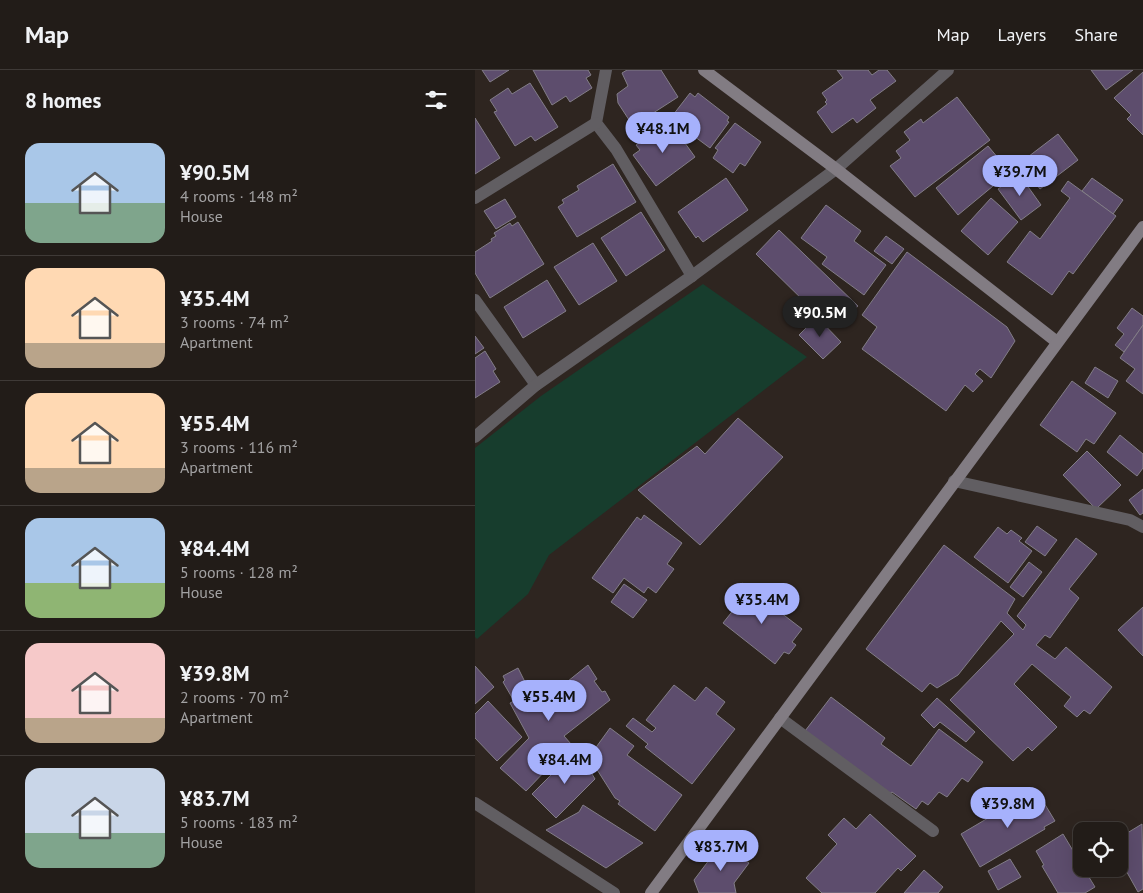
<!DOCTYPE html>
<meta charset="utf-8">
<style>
body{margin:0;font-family:"PT Sans",sans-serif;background:#2a2521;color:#f1f3f6;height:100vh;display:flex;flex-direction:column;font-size:19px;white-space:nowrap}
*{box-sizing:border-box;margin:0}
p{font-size:16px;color:#a2a1a2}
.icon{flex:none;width:28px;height:28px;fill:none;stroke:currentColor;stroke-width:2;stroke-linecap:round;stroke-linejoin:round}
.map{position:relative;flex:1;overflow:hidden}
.details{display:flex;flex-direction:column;background:#221c18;width:475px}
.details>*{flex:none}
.buttons{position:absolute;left:598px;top:752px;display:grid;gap:10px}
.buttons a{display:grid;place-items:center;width:55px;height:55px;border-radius:10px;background:#221c18;box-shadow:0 5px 20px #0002,0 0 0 1px #3f3a37;font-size:25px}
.price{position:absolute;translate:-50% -42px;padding:0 11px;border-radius:18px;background:#a6b1fc;color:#111;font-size:16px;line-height:32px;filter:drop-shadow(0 1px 2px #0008)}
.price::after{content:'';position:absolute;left:50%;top:30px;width:15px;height:11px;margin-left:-8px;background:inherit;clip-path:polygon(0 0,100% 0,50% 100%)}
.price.current{background:#222;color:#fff}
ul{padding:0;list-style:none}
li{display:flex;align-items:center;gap:15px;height:125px;padding:0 25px}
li+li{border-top:1px solid #3f3a37}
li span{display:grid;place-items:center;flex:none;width:140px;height:100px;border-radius:15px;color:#555}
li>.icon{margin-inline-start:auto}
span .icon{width:60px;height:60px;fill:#fffc;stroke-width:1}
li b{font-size:21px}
h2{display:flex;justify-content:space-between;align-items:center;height:60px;padding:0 25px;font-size:21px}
header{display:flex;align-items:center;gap:30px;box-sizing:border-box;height:70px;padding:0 25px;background:#221c18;border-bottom:1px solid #3f3a37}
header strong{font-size:24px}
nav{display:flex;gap:28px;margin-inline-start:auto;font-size:18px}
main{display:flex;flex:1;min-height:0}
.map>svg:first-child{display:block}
</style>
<header>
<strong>Map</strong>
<nav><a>Map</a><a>Layers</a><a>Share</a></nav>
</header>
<main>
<section class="details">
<h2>8 homes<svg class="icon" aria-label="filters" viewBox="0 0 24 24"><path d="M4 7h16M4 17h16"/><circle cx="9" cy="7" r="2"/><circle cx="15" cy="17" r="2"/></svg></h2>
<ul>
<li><span style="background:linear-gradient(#a9c7e8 60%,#7fa58c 0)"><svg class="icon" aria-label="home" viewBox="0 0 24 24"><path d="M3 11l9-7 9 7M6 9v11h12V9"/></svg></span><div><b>¥90.5M</b><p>4 rooms · 148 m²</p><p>House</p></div></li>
<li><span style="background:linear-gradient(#ffd9b3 75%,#b9a48a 0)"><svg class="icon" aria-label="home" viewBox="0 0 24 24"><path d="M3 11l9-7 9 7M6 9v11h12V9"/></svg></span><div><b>¥35.4M</b><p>3 rooms · 74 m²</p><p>Apartment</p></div></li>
<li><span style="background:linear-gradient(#ffd9b3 75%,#b9a48a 0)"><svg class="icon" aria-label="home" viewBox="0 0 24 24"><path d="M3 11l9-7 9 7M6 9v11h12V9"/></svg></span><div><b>¥55.4M</b><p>3 rooms · 116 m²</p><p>Apartment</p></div></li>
<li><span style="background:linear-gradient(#a9c7e8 65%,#8fb573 0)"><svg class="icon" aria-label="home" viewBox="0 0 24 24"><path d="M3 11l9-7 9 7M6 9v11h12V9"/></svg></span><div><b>¥84.4M</b><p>5 rooms · 128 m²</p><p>House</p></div></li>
<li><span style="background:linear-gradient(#f6c9c9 75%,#b9a48a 0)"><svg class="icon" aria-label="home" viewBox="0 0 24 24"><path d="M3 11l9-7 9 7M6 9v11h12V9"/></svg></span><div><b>¥39.8M</b><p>2 rooms · 70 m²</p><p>Apartment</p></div></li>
<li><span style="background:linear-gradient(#c9d6e8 65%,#7fa58c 0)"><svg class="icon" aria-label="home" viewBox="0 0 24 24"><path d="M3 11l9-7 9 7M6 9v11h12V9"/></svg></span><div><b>¥83.7M</b><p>5 rooms · 183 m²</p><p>House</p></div></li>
</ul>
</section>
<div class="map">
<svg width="668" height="823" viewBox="0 0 668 823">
<rect width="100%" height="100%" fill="#2e2520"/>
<polygon fill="#173d2d" points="228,214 332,287 74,485 53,524 2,569 0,567 0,378 66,326"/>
<g fill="#5d4d6d" stroke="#827d87">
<polygon points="7,0 34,0 15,12"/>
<polygon points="58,0 113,0 116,5 111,8 117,18 95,32 91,26 77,35"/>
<polygon points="152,0 186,0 203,27 158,56 143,33 142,24 153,16 147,3"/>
<polygon points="362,0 393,0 397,5 404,0 412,0 421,11 395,30 401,38 382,53 378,48 357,63 342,42 352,34 350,32 352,30 347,23 368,8"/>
<polygon points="616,0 658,0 631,20"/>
<polygon points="668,2 668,65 652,49 656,45 639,28"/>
<polygon points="55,13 83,57 60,71 56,66 40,76 19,42 22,41 15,30 33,18 37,24"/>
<polygon points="215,23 220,27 223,23 254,47 252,51 254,52 235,78 200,52 202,48 198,45"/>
<polygon points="482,27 515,70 440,127 415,96 426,88 421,81 435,70 429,62 446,49 448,53"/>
<polygon points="0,48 25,88 0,104"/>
<polygon points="260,53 286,72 270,96 265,93 258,103 238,88 243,80 240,78"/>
<polygon points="197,55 220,87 181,116 158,85 165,80 161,75 182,59 185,64"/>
<polygon points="583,64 603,90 565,119 545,93"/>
<polygon points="513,76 535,102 483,145 461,118"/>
<polygon points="138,94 161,132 102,167 83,137 89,133 87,130 104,120 102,116"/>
<polygon points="544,104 566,135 546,150 523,119"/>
<polygon points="251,108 273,140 228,172 223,166 221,168 203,142"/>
<polygon points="617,108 648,130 638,144 607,121"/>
<polygon points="593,111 641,146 598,204 594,201 577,225 532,192 555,161 565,169 595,128 586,121"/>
<polygon points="516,128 543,152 513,185 486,161"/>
<polygon points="30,129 41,147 21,159 9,141"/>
<polygon points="351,135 386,161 379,171 411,195 389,225 347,194 352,187 326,168"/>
<polygon points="166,142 190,180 151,206 126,168"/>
<polygon points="43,152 69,194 15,228 0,203 0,182 17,171 16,169 21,166 19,163 35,153 37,156"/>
<polygon points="304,160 383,236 364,256 342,235 338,240 281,184"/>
<polygon points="411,166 429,179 417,194 399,181"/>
<polygon points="118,173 142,211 104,235 79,197"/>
<polygon points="432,182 532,257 540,271 516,308 505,299 500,304 508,311 498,322 490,315 471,341 387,279 402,257 387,245"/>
<polygon points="72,210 91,241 48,268 29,237"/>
<polygon points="657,238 668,246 668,255 649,282 640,275 649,264 642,258"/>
<polygon points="342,247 366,272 348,289 324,265"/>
<polygon points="668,255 668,324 651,311 660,299 645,288"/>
<polygon points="0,266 9,278 0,284"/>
<polygon points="10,281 21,299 18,301 25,312 0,328 0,288"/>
<polygon points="620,297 643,311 633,328 610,313"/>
<polygon points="597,311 641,343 619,374 611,369 602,382 565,355"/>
<polygon points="263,348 308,387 225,475 163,420 222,376 230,384"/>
<polygon points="645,365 668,384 668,398 662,406 632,382"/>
<polygon points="612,381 646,415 621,439 588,405"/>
<polygon points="668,419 668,443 665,445 654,430"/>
<polygon points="169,445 207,473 192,494 199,499 181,523 173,517 169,523 149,508 138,523 117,508 162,447 166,450"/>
<polygon points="562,456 582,470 570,486 550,472"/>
<polygon points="523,457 532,464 536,460 547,468 544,471 557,481 533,513 499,487"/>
<polygon points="601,468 622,484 594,519 604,528 575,568 570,565 561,575 580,589 591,577 637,617 615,644 609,640 602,647 589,636 596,627 557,594 539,614 582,657 557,681 553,677 538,691 475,630 539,564 526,551 483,605 462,618 455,613 447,622 391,579 469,475 540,529 532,543 548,560 551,555 542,546"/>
<polygon points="554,492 567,502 548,527 535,517"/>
<polygon points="267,513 327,559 317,572 321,575 314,584 309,582 300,594 248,553 268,528 260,523"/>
<polygon points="149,514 172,530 158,548 136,532"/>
<polygon points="668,537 668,586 643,560"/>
<polygon points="113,595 122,609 119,611 127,622 130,621 135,630 89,666 96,674 51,721 25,698 54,668 35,633 39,631 28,612 30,610 28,606 43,598 62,636"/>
<polygon points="0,596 19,617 0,634"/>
<polygon points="199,615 220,631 231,617 250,632 241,644 260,659 217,714 170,677 173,674 151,656 158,648 177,662 181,658 171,650"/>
<polygon points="356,627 410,668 406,674 436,696 464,659 508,692 493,712 487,708 472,727 464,722 453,735 447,731 441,739 417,722 414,724 330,661"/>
<polygon points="462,628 500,662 491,672 465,652 459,658 446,645"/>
<polygon points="13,631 47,667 22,691 0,668 0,644"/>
<polygon points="135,658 159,676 152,685 207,725 180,761 143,734 145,731 140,728 114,687"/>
<polygon points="102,679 120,709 81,748 57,724"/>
<polygon points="563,723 580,751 569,757 570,759 505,797 486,764 552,725 554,728"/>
<polygon points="108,735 168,773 131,798 71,760 104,742"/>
<polygon points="395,744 441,786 426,801 423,798 400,823 347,823 331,808 362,774 353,765 369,748 381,759"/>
<polygon points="667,754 668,819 663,822 644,788 644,768"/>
<polygon points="588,764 606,794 606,799 609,799 620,817 610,823 583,823 567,796 569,795 561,781"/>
<polygon points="247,773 274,793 259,813 261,823 224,823 219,810"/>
<polygon points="535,789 546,807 523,820 513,801"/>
<polygon points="449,800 468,817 463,823 429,823"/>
</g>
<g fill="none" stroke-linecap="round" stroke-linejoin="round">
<g stroke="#615e62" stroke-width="12">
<polyline points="131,0 121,53 141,79 217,206"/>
<polyline points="0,128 121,53"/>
<polyline points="0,230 61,315"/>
<polyline points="0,367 61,315 217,206 361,99 473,0"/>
<polyline points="479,411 655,450 668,457"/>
<polyline points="305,648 458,761"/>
<polyline points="0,733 139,823"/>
</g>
<g stroke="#827c83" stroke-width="12">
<polyline points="229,0 361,99 582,272"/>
<polyline points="176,823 668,157"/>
</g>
</g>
</svg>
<div class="buttons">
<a><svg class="icon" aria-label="locate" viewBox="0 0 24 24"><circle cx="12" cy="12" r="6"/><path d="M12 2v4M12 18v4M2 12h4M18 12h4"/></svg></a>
</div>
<b class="price" style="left:188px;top:84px">¥48.1M</b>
<b class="price" style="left:545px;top:127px">¥39.7M</b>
<b class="price current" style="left:345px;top:268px">¥90.5M</b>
<b class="price" style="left:287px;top:555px">¥35.4M</b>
<b class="price" style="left:74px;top:652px">¥55.4M</b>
<b class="price" style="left:90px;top:715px">¥84.4M</b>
<b class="price" style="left:533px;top:759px">¥39.8M</b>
<b class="price" style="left:246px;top:802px">¥83.7M</b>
</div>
</main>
